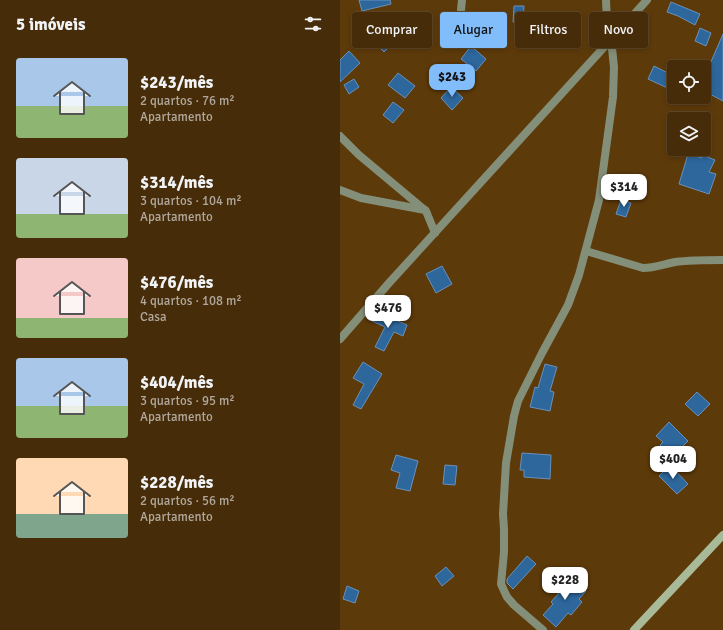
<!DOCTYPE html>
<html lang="pt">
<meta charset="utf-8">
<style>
body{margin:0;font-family:Signika,sans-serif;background:#4d3412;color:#f1f3f6;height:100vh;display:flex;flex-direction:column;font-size:15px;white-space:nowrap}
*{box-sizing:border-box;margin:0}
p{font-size:13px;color:#b0a79c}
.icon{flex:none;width:22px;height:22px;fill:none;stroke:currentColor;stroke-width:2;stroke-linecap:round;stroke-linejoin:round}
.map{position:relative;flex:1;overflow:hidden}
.side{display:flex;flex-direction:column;background:#462c08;width:340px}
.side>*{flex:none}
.banner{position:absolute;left:12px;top:12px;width:311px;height:36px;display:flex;gap:8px}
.fabs{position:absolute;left:327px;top:60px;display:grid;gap:8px}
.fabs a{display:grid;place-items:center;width:44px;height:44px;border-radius:4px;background:#462c08;box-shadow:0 2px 6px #0003,0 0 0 1px #5e4829;font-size:20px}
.price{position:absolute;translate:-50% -34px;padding:0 9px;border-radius:8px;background:#fff;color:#222;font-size:13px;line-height:26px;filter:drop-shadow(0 1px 2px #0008)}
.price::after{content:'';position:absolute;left:50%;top:24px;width:12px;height:9px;margin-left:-6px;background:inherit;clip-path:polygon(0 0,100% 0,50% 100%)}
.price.selected{background:#80bdfa;color:#111}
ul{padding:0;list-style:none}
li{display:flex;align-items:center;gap:12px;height:100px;padding:0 16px}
li span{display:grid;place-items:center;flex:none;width:112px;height:80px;border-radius:4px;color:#555}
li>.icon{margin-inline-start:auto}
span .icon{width:48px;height:48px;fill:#fffc;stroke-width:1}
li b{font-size:17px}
h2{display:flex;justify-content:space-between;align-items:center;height:48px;padding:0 16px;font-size:17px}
.tag{padding:0 14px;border-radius:4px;background:#462c08;box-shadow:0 2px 6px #0003,0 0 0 1px #5e4829;font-size:14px;line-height:36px}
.tag.selected{background:#80bdfa;color:#111}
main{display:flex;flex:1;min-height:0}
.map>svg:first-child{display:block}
</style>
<main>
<section class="side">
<h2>5 imóveis<svg class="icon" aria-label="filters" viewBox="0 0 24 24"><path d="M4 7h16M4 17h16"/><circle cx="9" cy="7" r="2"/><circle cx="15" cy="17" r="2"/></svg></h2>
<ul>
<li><span style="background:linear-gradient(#a9c7e8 60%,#8fb573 0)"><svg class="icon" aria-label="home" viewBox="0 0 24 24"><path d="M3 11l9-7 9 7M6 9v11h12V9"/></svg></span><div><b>$243/mês</b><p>2 quartos · 76 m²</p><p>Apartamento</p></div></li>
<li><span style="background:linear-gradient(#c9d6e8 70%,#8fb573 0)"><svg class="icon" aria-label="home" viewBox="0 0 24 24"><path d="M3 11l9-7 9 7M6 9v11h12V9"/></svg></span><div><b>$314/mês</b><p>3 quartos · 104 m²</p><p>Apartamento</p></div></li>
<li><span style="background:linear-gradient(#f6c9c9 75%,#8fb573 0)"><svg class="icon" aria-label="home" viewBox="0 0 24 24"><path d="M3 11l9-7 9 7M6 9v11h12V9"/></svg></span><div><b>$476/mês</b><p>4 quartos · 108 m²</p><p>Casa</p></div></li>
<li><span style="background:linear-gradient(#a9c7e8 60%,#8fb573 0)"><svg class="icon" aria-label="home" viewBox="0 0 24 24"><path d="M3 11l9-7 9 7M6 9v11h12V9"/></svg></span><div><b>$404/mês</b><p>3 quartos · 95 m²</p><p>Apartamento</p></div></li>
<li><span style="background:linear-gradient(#ffd9b3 70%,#7fa58c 0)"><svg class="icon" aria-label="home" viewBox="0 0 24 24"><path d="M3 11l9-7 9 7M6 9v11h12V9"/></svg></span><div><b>$228/mês</b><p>2 quartos · 56 m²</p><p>Apartamento</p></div></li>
</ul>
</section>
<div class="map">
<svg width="383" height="630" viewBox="0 0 383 630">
<rect width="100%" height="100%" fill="#5d3a0a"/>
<g fill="#2d679c" stroke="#6991bb">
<polygon points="19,0 50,0 51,4 22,11"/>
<polygon points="331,2 360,14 355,25 338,16 327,12"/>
<polygon points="174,6 184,6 183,22 173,22"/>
<polygon points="65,14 74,39 48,48 44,52 36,44 51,31 47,21"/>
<polygon points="146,21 166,22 166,32 157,32 157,34 145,34"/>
<polygon points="360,28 371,33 366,46 355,41"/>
<polygon points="383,34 383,101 364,91 364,69 367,71"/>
<polygon points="131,46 146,59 136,71 121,59"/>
<polygon points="9,51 20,63 0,82 0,60"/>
<polygon points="314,66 334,76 334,91 308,79"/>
<polygon points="58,73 75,86 65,98 48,85"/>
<polygon points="14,79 19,87 9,94 4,85"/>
<polygon points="111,87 123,98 112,110 101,98"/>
<polygon points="53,102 64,110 53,123 43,115"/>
<polygon points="348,154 362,158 363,155 375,160 369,172 376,174 369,194 339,184"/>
<polygon points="281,200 291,203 286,217 276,214"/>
<polygon points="102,266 112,284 96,293 86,274"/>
<polygon points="36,311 67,325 63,336 54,332 44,351 35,347 45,327 32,321"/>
<polygon points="23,362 42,374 21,409 13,405 24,384 13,378"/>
<polygon points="205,364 217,367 210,391 214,392 210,411 190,407 195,387 198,388"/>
<polygon points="357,392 370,404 358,416 345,404"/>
<polygon points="329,422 348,441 332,457 320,445 323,442 316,436"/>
<polygon points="182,453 211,455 210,479 184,477 184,470 180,470"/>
<polygon points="56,455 78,461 70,491 56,488 60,473 51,470"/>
<polygon points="105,465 117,466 115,485 103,484"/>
<polygon points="330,465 348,484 337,494 319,476"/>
<polygon points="187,556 196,564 173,589 167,583 167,579"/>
<polygon points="106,567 114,576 102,586 95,576"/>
<polygon points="227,576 246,591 239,599 242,602 231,615 228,613 216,627 203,615 213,604 211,602 219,593 215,590"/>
<polygon points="7,586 19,591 15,603 3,599"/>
</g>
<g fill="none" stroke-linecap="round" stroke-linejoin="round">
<g stroke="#848f79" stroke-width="8">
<polyline points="121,10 122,0"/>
<polyline points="0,136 19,155 86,211 95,233"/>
<polyline points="0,190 21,198 85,210"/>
<path d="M246 251 303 268C314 268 324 264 335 262 351 260 367 260 383 260"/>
<polyline points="0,339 49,283 307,0"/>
<polyline points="203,630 174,605 167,597 161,584 164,552 164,529 163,514 166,463 174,416 178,401 202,353 228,305 239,275 259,200 273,97 274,67 271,39 267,24 266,0"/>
</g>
<polyline stroke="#a8ba97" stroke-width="8" points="294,630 383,535"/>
</g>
</svg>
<div class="fabs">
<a><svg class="icon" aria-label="locate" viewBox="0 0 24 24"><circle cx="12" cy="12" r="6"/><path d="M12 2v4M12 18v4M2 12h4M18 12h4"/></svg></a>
<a><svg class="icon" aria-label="layers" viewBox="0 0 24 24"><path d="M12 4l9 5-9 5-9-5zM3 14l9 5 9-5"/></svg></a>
</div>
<b class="price selected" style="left:112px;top:98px">$243</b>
<b class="price" style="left:284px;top:208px">$314</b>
<b class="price" style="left:48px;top:329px">$476</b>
<b class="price" style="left:333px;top:480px">$404</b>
<b class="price" style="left:225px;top:601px">$228</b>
<div class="banner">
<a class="tag">Comprar</a>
<a class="tag selected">Alugar</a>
<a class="tag">Filtros</a>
<a class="tag">Novo</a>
</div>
</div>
</main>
